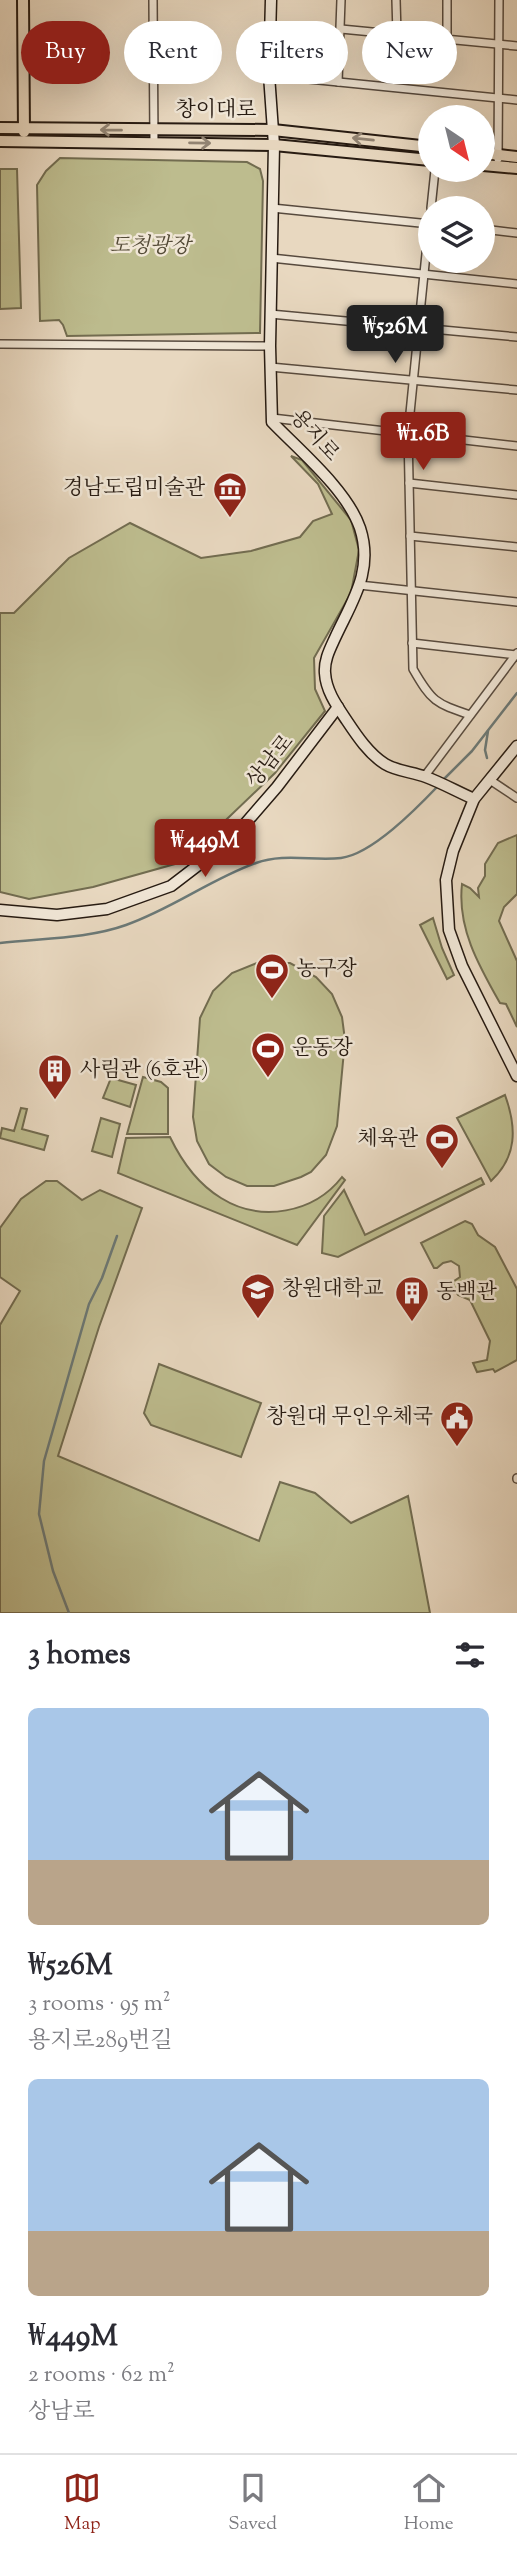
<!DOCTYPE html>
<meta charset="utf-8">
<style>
body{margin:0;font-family:"Sorts Mill Goudy","Noto Serif KR",serif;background:#f2f2f3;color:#2b2b33;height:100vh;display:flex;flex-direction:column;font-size:26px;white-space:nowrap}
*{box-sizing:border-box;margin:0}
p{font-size:23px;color:#7c7c81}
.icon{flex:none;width:38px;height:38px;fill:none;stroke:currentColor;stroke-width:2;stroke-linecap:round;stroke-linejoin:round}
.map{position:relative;height:1613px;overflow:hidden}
.details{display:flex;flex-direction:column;background:#fff;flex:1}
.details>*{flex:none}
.guide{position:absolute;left:21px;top:21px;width:476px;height:63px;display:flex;gap:14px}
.needle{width:46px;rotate:145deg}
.buttons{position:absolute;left:418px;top:105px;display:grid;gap:14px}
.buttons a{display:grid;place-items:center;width:77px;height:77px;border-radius:50%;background:#fff;box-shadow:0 7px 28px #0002;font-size:35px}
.price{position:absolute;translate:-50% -60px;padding:0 16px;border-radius:7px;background:#8f2418;color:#fff;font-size:23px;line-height:46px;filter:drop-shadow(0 2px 4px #0008)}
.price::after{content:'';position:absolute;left:50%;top:42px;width:21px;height:16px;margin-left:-10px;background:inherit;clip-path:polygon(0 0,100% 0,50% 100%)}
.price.current{background:#222;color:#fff}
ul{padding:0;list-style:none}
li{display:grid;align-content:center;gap:14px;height:371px;padding:0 28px}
li span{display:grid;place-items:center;height:217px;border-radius:10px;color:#555}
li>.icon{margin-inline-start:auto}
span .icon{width:126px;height:126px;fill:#fffc;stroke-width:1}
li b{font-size:30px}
h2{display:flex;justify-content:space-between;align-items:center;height:84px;padding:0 28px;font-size:30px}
.pill{padding:0 24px;border-radius:32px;background:#fff;box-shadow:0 7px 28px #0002;font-size:24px;line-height:63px}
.pill.current{background:#8f2418;color:#fff}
.tab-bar{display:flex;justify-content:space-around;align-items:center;height:98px;border-top:2px solid #e1e1e2;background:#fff;font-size:19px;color:#7c7c81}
.tab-bar a{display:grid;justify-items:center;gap:4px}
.tab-bar .current{color:#8f2418}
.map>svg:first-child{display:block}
</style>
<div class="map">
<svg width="517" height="1613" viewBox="0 0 517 1613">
<rect width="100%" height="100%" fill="#e8d8c0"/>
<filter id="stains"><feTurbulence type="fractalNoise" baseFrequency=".00286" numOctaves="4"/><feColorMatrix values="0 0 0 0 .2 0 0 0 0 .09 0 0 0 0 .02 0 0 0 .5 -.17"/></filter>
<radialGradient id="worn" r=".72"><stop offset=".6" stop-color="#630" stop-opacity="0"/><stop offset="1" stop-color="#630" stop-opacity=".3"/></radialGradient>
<g fill="#bdbc8e" stroke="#726c50" stroke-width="2">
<polygon points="60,158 247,162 260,169 263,181 260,333 67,336 63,325 59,320 40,321 37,185 46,171"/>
<polygon points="0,169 17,169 21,308 0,309"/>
<polygon points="291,456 302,460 351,520 359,550 351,593 314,658 315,689 325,711 275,773 182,862 93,887 29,899 0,892 0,613 14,613 69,558 130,523 201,558 251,551 300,537 313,521 332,514 318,484"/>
<path d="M517 835V894L504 907 499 921 517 961V1027L506 1004 500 1003C479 966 457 928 462 884L470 888 479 897 478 888 485 876V864L498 843Z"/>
<polygon points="433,918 442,948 454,975 447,979 420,925"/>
<polygon points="257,963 290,963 316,977 332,994 342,1017 345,1040 337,1126 326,1155 311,1172 301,1177 274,1186 247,1186 226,1177 209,1164 197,1141 193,1117 200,1018 213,991 232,973"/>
<polygon points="143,1077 161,1082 168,1088 168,1134 127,1134"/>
<polygon points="111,1078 136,1085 130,1107 103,1098"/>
<path d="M505 1095C517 1128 517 1157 491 1181L457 1118Z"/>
<polygon points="21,1108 27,1109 22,1129 48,1136 44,1150 0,1138 2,1128 14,1131"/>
<polygon points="101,1118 120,1124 112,1157 92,1151"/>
<path d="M170 1137C181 1160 198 1184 221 1198 261 1223 314 1213 342 1177L345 1180 297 1245 118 1173 126 1138Z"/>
<polygon points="481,1178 484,1184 338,1257 322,1253 324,1216 344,1190 365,1235"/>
<polygon points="46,1181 57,1181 82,1200 100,1190 142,1208 99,1327 58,1456 259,1541 280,1482 315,1493 351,1523 408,1496 430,1613 0,1613 0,1325 20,1291 0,1277 0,1228 21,1199"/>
<polygon points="465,1221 472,1224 478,1235 495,1247 517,1289 517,1360 495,1372 493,1369 477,1372 473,1363 487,1360 490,1341 470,1300 458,1295 451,1283 460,1277 459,1266 451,1261 443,1263 437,1268 434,1268 421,1243"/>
<polygon points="159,1364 261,1403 241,1457 151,1425 144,1413"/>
</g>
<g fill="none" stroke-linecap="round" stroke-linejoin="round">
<g stroke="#6b7977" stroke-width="2.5">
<polyline points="487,758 485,750 488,731"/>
<polyline points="442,781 472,751 517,693"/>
<path d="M0 943C41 938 87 939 126 925 172 909 211 879 256 863 283 853 313 861 341 858 372 854 416 809 438 786"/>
<polyline points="69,1613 53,1571 39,1514 44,1461 89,1304 102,1278 117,1236"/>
</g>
<g stroke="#574a3e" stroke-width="10">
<g id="street">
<polyline points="153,0 154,143"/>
<polyline points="396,0 397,34"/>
<polyline points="341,29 517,46"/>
<polyline points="447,39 447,0"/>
<polyline points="269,75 517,100"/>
<polyline points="338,82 341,0"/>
<polyline points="498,159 499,0"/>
<polyline points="272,208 430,224"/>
<polyline points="431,208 435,170"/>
<path d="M430 214 408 433 413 669C432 702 435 703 470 715"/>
<polyline points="483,229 517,233"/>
<polyline points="271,258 517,284"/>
<polyline points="270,314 517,337"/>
<polyline points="0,344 270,346"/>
<polyline points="270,367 517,390"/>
<polyline points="272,418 517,446"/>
<polyline points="409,483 517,495"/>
<polyline points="410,536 517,547"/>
<polyline points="359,585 517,602"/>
<polyline points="412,643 516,655"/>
<polyline points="424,777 517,653"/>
<polyline points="490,780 517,798"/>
<polyline points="517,1478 517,1479"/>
</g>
</g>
<g stroke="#271b12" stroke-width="13">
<g id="secondary">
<path d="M271 0 269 75 274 145 270 346 272 422C300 451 347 490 360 528 374 571 352 601 335 638 330 649 324 660 325 673 326 691 337 706 347 721 357 736 369 754 385 764 396 771 413 772 426 777 442 783 458 792 474 799"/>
<polyline points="517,746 474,799 453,851 446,880 449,930 462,966 517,1076"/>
<polyline points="0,910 57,915 107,909 171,886 231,840 277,787 338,707"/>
</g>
</g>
<g stroke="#271b12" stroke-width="14">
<g id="primary">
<polyline points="23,0 24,132"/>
<polyline points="0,128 273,130 430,147"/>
<polyline points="0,141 274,145 430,160"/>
<polyline points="483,153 517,157"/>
<polyline points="483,165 517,168"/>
</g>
</g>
<use href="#street" stroke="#f0e6d6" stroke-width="7"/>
<use href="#secondary" stroke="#f0e6d6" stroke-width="10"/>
<use href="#primary" stroke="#e8d8c0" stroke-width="10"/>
</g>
<defs><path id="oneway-shaft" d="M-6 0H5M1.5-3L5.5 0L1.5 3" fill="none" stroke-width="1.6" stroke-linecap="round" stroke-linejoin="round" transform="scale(1.75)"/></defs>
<g stroke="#918372">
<use href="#oneway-shaft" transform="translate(111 130) rotate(-179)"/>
<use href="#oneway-shaft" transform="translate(363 139) rotate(-174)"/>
<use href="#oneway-shaft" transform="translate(200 143) rotate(1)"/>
</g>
<defs>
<g id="museum-pin" transform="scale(1.75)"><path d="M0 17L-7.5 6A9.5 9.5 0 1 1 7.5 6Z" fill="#8f2418" stroke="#f0e6d6"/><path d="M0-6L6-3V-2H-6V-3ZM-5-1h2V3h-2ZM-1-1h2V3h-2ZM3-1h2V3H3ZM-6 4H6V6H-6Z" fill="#fff"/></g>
<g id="stadium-pin" transform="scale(1.75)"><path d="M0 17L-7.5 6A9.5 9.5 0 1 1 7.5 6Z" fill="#8f2418" stroke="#f0e6d6"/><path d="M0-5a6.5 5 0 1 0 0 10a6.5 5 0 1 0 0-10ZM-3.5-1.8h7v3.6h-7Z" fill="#fff"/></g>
<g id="building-pin" transform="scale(1.75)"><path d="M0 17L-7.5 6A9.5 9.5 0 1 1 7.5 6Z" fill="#8f2418" stroke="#f0e6d6"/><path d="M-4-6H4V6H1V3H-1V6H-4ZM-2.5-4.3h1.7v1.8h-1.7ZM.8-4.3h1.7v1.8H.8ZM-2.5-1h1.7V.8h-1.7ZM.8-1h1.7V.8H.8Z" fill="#fff"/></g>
<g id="university-pin" transform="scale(1.75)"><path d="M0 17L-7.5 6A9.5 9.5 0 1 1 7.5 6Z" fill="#8f2418" stroke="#f0e6d6"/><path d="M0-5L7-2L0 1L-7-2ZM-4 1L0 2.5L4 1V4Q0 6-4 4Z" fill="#fff"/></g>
<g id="civic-pin" transform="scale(1.75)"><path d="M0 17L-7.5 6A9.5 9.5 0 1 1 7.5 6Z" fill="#8f2418" stroke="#f0e6d6"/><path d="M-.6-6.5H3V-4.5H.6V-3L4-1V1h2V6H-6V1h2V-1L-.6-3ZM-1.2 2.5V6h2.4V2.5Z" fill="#fff"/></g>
</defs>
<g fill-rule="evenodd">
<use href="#museum-pin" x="230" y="489"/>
<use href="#stadium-pin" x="272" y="970"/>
<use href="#stadium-pin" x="268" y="1049"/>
<use href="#building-pin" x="55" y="1071"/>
<use href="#stadium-pin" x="442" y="1140"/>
<use href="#university-pin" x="258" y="1290"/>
<use href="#building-pin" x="412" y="1293"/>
<use href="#civic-pin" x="457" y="1418"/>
</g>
<g text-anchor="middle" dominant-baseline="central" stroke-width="5" stroke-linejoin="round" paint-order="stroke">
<g font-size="21" fill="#271b12" stroke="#f0e6d6">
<text x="216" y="111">창이대로</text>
<text transform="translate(314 436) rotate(48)">용지로</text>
<text transform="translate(271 762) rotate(-51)">상남로</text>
</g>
<g font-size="21" font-style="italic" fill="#544b37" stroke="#f0e6d6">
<text x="150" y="247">도청광장</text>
</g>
<g font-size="21" fill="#271b12" stroke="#f0e6d6" text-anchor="start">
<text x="205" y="489" text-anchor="end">경남도립미술관</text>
<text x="296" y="970">농구장</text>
<text x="292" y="1049">운동장</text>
<text x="80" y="1071">사림관 (6호관)</text>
<text x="418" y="1140" text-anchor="end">체육관</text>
<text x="282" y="1290">창원대학교</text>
<text x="436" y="1293">동백관</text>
<text x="433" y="1418" text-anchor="end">창원대 무인우체국</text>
</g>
</g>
<rect width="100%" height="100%" filter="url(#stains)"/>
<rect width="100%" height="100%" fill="url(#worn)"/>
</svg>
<div class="buttons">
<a><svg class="needle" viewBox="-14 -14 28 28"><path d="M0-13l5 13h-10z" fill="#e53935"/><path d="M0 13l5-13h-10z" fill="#7c7c81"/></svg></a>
<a><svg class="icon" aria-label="layers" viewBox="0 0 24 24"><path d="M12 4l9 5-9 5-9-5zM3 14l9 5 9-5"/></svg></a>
</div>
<b class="price current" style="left:395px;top:365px">₩526M</b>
<b class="price" style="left:423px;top:472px">₩1.6B</b>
<b class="price" style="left:205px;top:879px">₩449M</b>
<div class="guide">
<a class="pill current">Buy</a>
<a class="pill">Rent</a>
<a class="pill">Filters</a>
<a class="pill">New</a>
</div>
</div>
<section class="details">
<h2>3 homes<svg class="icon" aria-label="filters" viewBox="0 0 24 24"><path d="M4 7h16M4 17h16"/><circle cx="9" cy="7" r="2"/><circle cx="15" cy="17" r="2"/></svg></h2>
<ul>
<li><span style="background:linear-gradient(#a9c7e8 70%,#b9a48a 0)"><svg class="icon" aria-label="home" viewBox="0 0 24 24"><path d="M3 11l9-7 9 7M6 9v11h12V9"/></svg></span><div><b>₩526M</b><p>3 rooms · 95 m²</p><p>용지로289번길</p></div></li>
<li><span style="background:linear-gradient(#a9c7e8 70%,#b9a48a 0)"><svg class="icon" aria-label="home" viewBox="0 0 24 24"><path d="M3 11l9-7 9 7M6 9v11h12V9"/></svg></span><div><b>₩449M</b><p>2 rooms · 62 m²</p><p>상남로</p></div></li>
</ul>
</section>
<nav class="tab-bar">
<a class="current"><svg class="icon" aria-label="map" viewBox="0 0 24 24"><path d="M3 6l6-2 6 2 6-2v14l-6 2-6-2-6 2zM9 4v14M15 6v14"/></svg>Map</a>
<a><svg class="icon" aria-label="saved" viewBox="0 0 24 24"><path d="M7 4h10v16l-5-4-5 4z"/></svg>Saved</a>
<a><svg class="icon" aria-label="home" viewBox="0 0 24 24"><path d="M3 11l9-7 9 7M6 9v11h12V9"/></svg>Home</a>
</nav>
